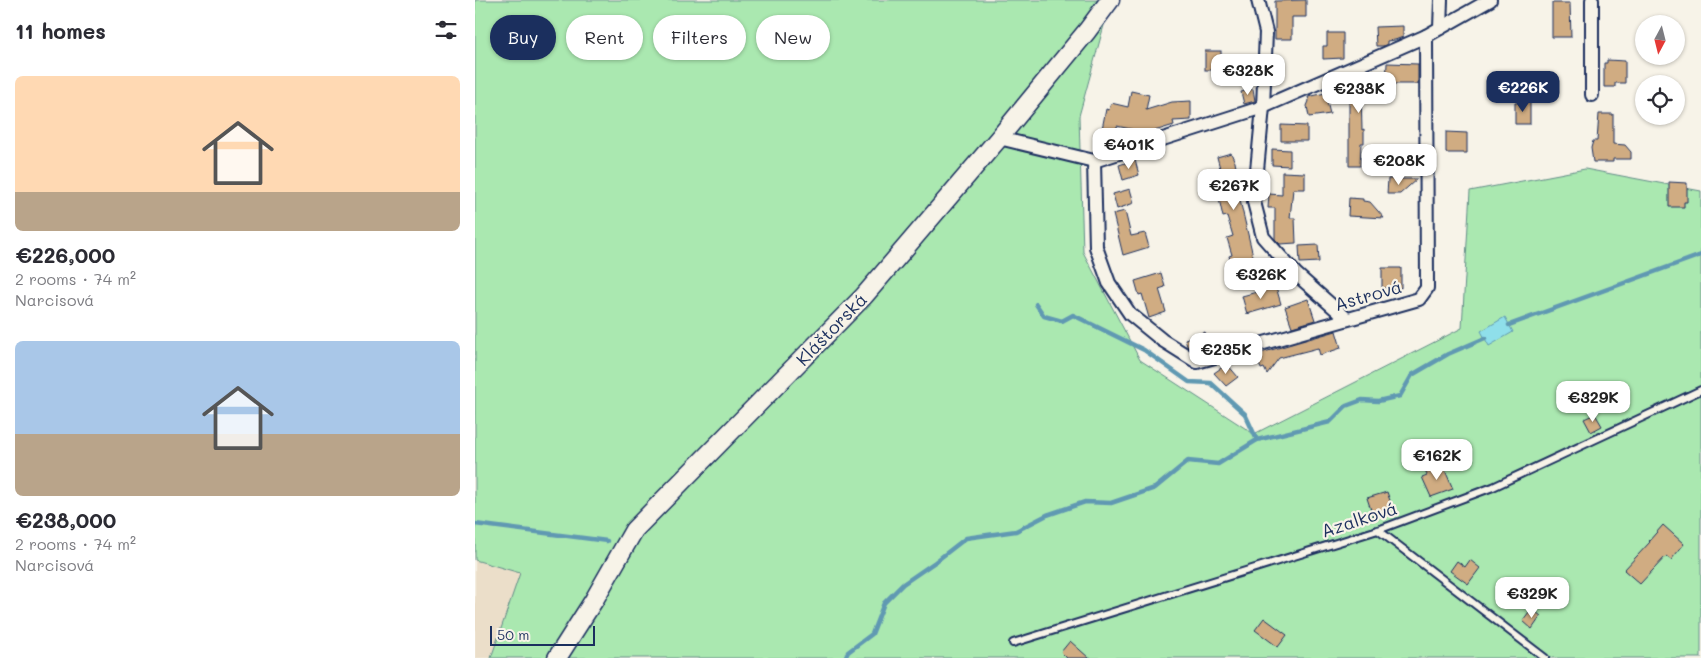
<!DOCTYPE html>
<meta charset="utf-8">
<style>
body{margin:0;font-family:Mali,sans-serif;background:#f2f2f3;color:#2b2b33;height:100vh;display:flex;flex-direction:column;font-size:19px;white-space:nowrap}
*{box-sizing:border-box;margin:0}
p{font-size:16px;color:#7c7c81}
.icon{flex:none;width:28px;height:28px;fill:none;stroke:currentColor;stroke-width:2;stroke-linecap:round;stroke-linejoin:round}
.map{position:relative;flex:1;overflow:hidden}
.sheet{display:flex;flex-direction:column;background:#fff;width:475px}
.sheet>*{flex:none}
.guide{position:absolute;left:15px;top:15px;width:475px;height:45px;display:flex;gap:10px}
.needle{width:32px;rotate:187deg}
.buttons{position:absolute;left:1160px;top:15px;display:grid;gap:10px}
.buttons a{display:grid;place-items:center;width:50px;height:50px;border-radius:50%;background:#fff;box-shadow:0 1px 4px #0004;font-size:25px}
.scale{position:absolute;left:15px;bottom:12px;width:105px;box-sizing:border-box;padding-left:5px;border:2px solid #1b2f5e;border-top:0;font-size:14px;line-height:18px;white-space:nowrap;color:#1b2f5e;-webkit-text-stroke:4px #f7f3e8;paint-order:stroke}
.price{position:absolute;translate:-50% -42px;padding:0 11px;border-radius:10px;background:#fff;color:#222;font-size:16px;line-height:32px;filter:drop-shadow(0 1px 2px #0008)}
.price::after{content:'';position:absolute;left:50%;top:30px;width:15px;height:11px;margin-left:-8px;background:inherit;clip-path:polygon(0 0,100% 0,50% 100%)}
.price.on{background:#1b2f5e;color:#fff}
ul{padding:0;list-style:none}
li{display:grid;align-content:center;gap:10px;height:265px;padding:0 15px}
li span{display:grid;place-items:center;height:155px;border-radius:8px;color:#555}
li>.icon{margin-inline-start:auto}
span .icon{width:90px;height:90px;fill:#fffc;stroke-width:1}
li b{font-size:21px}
h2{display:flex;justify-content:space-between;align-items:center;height:60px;padding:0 15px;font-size:21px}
.tag{padding:0 18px;border-radius:22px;background:#fff;box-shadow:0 1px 4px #0004;font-size:18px;line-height:45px}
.tag.on{background:#1b2f5e;color:#fff}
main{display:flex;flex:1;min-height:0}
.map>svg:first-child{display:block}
</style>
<main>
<section class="sheet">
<h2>11 homes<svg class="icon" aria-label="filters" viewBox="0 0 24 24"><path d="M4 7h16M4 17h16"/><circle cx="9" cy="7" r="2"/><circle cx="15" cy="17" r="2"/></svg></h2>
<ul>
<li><span style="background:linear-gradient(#ffd9b3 75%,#b9a48a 0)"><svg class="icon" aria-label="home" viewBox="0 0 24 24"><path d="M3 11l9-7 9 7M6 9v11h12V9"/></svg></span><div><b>€226,000</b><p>2 rooms · 74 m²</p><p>Narcisová</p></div></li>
<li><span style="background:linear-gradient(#a9c7e8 60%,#b9a48a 0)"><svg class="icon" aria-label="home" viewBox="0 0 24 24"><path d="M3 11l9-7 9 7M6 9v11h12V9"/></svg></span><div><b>€238,000</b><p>2 rooms · 74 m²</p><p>Narcisová</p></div></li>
</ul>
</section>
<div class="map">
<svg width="1226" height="658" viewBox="0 0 1226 658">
<rect width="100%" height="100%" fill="#f7f3e8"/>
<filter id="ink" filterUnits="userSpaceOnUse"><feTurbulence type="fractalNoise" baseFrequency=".02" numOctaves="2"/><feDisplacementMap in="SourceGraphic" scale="10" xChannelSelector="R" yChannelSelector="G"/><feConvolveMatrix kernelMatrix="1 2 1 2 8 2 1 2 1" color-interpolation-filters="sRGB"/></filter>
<g filter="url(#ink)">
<polygon fill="#ebdec9" points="0,560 46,573 16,658 0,658"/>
<polygon fill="#aae8b0" stroke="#628c87" points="0,0 636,0 604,116 608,252 665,360 779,434 987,328 995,191 1110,169 1226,191 1226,658 16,658 45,573 0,560"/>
<polygon fill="#8fdfea" stroke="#6199b2" points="1030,317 1038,332 1014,346 1006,331"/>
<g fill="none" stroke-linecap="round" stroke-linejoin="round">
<g stroke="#6199b2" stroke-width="4.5">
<polyline points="561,304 569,316 587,321 598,315 669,350 714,382 736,383 770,414 782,440"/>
<polyline points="1034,325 1226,255"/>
<polyline points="0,524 132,541"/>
<polyline points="370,658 373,652 397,634 409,603 428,584 460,562 491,538 541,531 572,515 610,502 636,503 680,488 713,461 743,464 782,440 855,422 871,406 887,400 903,401 925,396 937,375 973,354 1010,338"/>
</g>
</g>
<g fill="#d0ac82" stroke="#1b2f5e">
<polygon points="831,0 831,17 817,17 817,39 800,39 800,1"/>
<polygon points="1077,3 1095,3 1096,37 1077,37"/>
<polygon points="928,26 928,37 920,40 912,41 912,44 908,46 901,46 900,27"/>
<polygon points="852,33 868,33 868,58 848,59 848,46 852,46"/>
<rect x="730" y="51" width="16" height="19"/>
<polygon points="1132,60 1150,61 1150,83 1140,83 1140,87 1129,87 1129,63 1132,63"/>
<polygon points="912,63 943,64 943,84 911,84"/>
<polygon points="886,78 909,78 909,92 886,92 887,130 889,129 889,143 886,143 885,166 874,166 874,83"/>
<polygon points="778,89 780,101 769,104 766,92"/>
<polygon points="656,91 674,95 671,110 697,102 716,101 716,120 698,121 699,125 673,133 642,126 640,136 626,134 631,109 634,110 636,103 653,107"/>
<polygon points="850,93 855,114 834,117 832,106 834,101 833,97"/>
<polygon points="1055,102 1055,124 1040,124 1040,103"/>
<polygon points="1124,114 1138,114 1138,144 1150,145 1156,152 1156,159 1138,159 1138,162 1118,162 1116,148 1118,141 1122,141"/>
<polygon points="806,125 832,126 832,141 806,141"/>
<polygon points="971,132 992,133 992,153 971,153"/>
<polygon points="797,149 815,150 815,166 797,165"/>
<polygon points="756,153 760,162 766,195 764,196 779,260 757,266 754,256 757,255 752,238 758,236 752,216 748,217 741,185 749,183 742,157"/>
<polygon points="660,160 664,175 648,180 644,165"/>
<polygon points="807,172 830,173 830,189 818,189 815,218 820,218 821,243 805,244 800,239 800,208 793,208 794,194 807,195"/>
<polygon points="913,179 942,179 925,194 912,194"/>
<polygon points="1194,182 1212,183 1212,202 1209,202 1209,207 1194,207"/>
<polygon points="655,189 659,203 642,209 638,194"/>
<polygon points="874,198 888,199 888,201 895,202 909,218 873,216"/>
<polygon points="650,211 656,236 670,233 674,247 648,255 638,214"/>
<polygon points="843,245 844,262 825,263 824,246"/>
<polygon points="907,268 926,268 926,288 920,288 916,292 913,288 907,288"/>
<polygon points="686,273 690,287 684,289 691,312 674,318 667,294 664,295 660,281"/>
<polygon points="801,287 806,304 772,314 767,296"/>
<polygon points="833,299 840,320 817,327 810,307"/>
<polygon points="861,331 866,348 845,355 843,348 804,358 792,374 789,368 786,369 784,364 782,365 779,355"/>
<polygon points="730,332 736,348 722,352 712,346 710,339"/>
<polygon points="752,364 763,377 751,386 739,373"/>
<polygon points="1120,414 1127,426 1116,432 1109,419"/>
<polygon points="962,464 965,469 969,468 978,489 956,497 947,477 952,475 950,469"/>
<polygon points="912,492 918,509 898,516 892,498"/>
<polygon points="1188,525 1209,544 1196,560 1191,556 1165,584 1149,570 1175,542 1174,541"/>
<polygon points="995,560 1005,568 993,584 975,571 982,561 990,567"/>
<polygon points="1057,609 1066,616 1057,629 1048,621"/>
<polygon points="789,618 812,635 803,647 780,630"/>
<polygon points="595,641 614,658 592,658 586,652"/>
</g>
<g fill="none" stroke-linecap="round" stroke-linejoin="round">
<g stroke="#1b2f5e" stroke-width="10">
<g id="lane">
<polyline points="903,530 1070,658"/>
<polyline points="538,643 903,530 1018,487 1226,390"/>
</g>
</g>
<g stroke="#1b2f5e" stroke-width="16">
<g id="street">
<polyline points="783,0 791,32 788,107 779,202 788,237 821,274 872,319"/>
<polyline points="1117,0 1117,95"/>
<polyline points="965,28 966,0"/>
<polyline points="524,138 619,161 788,107 951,36 1015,0"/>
<polyline points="619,161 621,247 634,283 655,314 687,340 722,362 944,299 952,288 951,36"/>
</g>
</g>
<g stroke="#1b2f5e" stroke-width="21">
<polyline id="secondary" points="82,658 119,600 159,530 389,296 524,138 612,31 635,0"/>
</g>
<use href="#lane" stroke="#f7f3e8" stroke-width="6"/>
<use href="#street" stroke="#f7f3e8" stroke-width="12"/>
<use href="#secondary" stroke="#f7f3e8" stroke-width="18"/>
</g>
</g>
<g text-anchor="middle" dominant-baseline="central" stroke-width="4.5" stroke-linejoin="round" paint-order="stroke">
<g font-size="18" fill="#1b2f5e" stroke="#f7f3e8">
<text transform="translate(893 295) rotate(-16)">Astrová</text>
<text transform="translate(356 329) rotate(-46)">Kláštorská</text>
<text transform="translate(884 519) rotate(-18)">Azalková</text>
</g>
</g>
</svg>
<div class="buttons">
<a><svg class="needle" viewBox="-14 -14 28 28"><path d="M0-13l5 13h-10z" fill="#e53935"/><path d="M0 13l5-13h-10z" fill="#7c7c81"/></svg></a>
<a><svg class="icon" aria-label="locate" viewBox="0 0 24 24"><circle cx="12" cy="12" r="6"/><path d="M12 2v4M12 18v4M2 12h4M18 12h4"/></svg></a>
</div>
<div class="scale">50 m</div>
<b class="price" style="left:773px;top:96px">€328K</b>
<b class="price on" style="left:1048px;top:113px">€226K</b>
<b class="price" style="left:884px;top:114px">€238K</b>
<b class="price" style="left:654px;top:170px">€401K</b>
<b class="price" style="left:924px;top:186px">€208K</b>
<b class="price" style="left:759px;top:211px">€267K</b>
<b class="price" style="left:786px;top:300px">€326K</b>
<b class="price" style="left:751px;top:375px">€235K</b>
<b class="price" style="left:1118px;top:423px">€329K</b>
<b class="price" style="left:962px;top:481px">€162K</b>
<b class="price" style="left:1057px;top:619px">€329K</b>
<div class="guide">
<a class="tag on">Buy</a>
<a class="tag">Rent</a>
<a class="tag">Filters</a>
<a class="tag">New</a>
</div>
</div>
</main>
